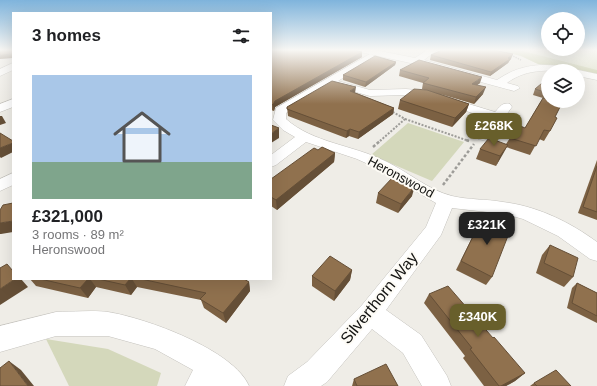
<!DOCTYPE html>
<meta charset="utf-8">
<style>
body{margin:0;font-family:Helvetica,sans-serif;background:#f2f2f2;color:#202124;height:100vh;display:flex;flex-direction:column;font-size:15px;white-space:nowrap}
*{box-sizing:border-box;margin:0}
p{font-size:13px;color:#757577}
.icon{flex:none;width:22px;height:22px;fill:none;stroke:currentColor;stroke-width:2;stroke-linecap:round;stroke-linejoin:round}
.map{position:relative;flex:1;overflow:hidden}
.panel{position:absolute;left:12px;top:12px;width:260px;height:268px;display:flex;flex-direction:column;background:#fff;border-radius:0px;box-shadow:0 4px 16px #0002}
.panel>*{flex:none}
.tools{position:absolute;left:541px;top:12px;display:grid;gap:8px}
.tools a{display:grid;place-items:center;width:44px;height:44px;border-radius:50%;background:#fff;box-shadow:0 4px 16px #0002;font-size:20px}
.price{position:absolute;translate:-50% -34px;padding:0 9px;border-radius:8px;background:#685f2b;color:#fff;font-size:13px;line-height:26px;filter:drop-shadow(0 1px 2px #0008)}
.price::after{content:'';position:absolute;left:50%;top:24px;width:12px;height:9px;margin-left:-6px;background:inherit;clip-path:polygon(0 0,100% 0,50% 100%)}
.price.active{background:#222;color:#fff}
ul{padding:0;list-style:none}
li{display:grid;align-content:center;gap:8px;height:212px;padding:0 20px}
li span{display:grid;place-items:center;height:124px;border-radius:0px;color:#555}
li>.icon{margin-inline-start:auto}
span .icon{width:72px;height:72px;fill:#fffc;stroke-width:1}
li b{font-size:17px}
h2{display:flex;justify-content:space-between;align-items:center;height:48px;padding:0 20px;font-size:17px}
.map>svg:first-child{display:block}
</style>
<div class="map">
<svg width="597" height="386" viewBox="0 0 597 386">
<rect width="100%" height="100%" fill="#efede7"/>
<g fill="#d4d8bb">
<polygon points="499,50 597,50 597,74 538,64 521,56"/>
<polygon points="408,123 464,142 432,181 371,155"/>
<polygon points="46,339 108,349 161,373 157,386 69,386"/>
</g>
<polygon fill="#b9bf91" points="499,50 519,50 597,70 597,74 538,64 521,56"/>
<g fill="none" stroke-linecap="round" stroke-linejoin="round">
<g stroke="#c4c2bd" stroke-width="1">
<g id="minor">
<path d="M359 50H375L415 58 427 50H437L424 60 497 80C517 66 537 63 560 66 565 67 571 67 575 71L578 70 597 74V80L578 76V71C553 71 528 67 507 83L518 86 520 88 514 91 415 64 360 52Z"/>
<path d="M370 54 373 55 375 57 373 59 338 81 370 90 406 89 426 91 495 112C500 107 502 102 510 104L512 107 488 139 483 140 478 139 476 136 490 119 425 97 406 95 370 96 330 85 286 113V119C313 143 353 145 385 161 407 171 428 190 452 196 469 200 486 199 503 202 537 206 570 222 597 242V261L590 259 558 236 523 219 505 214 452 208 441 235 386 310 421 335 447 376 451 386H422L403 353 372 329 327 382 321 386H284L288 376 307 362 362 305 426 227 436 203 370 165 357 159 306 142 276 165 271 167V155L295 137 283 130 273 120 276 108Z"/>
<polygon points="13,63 13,70 0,76 0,69"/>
<polygon points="13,99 13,107 0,112 0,104"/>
<polygon points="13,173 13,185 0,191 0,179"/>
<path d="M56 312C73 312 92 310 108 312 146 318 234 350 249 386H185L193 370 155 349 108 336H56L0 352V326Z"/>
</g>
</g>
<polyline stroke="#9d9c98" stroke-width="1.5" stroke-dasharray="1.5 1" stroke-linecap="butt" points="511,55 521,60"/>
<g stroke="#9d9c98" stroke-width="2" stroke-dasharray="2 1.5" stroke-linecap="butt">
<polyline points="405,119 469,141"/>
<polyline points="380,141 405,119 391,111"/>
</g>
<g stroke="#9d9c98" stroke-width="2.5" stroke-dasharray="3 2" stroke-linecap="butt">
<polyline points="466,140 469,141"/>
<polyline points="373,147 381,140"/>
<polyline points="443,185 474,144"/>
</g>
<use href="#minor" fill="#fff" fill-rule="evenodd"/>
</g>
<g fill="#7c6143">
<polygon points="271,50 362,52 362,57 275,107 274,111 271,110"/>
<polygon points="431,55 511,59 510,60 508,63 490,76 430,60"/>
<polygon points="396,62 395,65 365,87 343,80 343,75"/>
<polygon points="400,70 480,83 477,85 483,94 474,104 440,94 469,104 466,112 452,127 398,109 400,100 424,90 422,89 423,83 399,76"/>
<polygon points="548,78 548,101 555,117 550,131 544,141 539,139 530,155 506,147 496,166 476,159 480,149 506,144 510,138 525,128 543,98 533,95 535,89"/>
<polygon points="356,93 394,108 393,114 358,139 349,136 346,138 288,116 287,107"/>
<polygon points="318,150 335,153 334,162 277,210 271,206 271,179"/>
<polygon points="597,160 597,220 578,213"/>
<polygon points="378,193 412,196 398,213 376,203"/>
<polygon points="483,216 492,277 486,285 456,270"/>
<polygon points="550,245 573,277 564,287 536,273 542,255"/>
<polygon points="352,270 350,280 334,301 312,286 312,276"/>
<polygon points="30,279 244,279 249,282 250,291 226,323 204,308 201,300 137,287 131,295 96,287 88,298 36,286"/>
<polygon points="577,283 597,293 597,323 567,308 572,288"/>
<polygon points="429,294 525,373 515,381 506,386 484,386 463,358 465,356 424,303"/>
<polygon points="354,379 398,386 352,386"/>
<polygon points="534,383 571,386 530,386"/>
</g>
<g fill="#654f37">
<polygon points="362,52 362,57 275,107 274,111 273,105 275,101"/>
<polygon points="13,54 13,58 0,59 0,55"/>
<polygon points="513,54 511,59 510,60 508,63 490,76 491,72"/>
<polygon points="396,62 395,65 365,87 366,82"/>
<polygon points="482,77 480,83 470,90 472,84"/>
<polygon points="356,87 355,93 350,91"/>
<polygon points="486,87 483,94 474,104 476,97"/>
<polygon points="469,104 466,112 452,127 455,118"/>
<polygon points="394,108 393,114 358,139 359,132"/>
<polygon points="0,116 2,116 6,123 0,125"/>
<polygon points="279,128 279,138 271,143 271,134"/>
<polygon points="350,129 349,136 346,138 347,131"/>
<polygon points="13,143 13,152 1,158 0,157 0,148"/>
<polygon points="508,145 503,154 496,166 500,156"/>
<polygon points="335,153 334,162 277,210 276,200"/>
<polygon points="415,186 412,196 398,213 401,204"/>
<polygon points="13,221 13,232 1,234 0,234 0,223"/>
<polygon points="352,270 350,280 334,301 335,291"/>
<polygon points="15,279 21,279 28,287 0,305 0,289"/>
<polygon points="88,279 90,279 96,287 88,298 80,288"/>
<polygon points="130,279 132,279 137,287 131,295 125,285"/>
<polygon points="249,282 250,291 226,323 223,313"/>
<polygon points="9,361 21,370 34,386 28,386"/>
<polygon points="525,373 515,381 506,386 501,386"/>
</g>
<g fill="#90714e" stroke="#654f37">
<polygon points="0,50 13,50 13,54 0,55"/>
<polygon points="271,50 353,50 362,52 275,101 273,105 271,104"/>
<polygon points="442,50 494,50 513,54 508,58 510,59 491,72 431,55"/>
<polygon points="375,56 396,62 366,82 343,75"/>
<polygon points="419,60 482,77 472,84 486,87 476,97 423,83 429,78 400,70"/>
<polygon points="548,78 548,93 535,89"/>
<polygon points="332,81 356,87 350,91 394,108 359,132 350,129 347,131 287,109 287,107"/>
<polygon points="414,89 427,90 469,104 455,118 400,100"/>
<polygon points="543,98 548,99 548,101 555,101 562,103 555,117 557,118 550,131 544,130 536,146 510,138 518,125 525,128"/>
<polygon points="271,125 279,128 271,134"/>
<polygon points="0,133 13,141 13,143 0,148"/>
<polygon points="489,138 508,145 500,156 480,149"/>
<polygon points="322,147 335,153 276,200 271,197 271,179 314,148 318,150"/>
<polygon points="597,166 597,212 583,207"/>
<polygon points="393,177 415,186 401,204 378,193"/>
<polygon points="13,203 13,221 0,223 0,210 3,205"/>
<polygon points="483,216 511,228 492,277 461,261"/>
<polygon points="550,245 578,258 573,277 544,263"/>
<polygon points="330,256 352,270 335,291 312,276"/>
<polygon points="7,264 13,271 13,279 15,279 0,289 0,268"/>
<polygon points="40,279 88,279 80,288"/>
<polygon points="98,279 130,279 125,285"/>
<polygon points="141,279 244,279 249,282 223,313 200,299 206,293"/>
<polygon points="577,283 597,293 597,316 572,303"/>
<polygon points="448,286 493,338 494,337 525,373 501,386 499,386 470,349 472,348 429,294"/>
<polygon points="9,361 28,386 0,386 0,368"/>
<polygon points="386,364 398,386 357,386 354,379"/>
<polygon points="556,370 571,386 537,386 534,383"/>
</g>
<linearGradient id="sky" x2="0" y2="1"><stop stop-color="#7fb4dc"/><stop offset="0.48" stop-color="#f8f7f4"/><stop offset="1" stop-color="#f8f7f4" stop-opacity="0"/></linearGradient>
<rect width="597" height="104" fill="url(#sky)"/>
<g text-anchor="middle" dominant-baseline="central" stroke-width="4" stroke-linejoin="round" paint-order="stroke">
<g font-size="13" fill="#141412" stroke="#fdfbf5">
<text transform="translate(401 177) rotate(28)">Heronswood</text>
</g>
<g font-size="16" fill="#141412" stroke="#fdfbf5">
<text transform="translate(379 298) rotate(-51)">Silverthorn Way</text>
</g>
</g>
</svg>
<div class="tools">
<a><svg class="icon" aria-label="locate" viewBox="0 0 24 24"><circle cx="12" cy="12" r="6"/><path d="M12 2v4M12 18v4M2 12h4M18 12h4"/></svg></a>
<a><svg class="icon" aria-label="layers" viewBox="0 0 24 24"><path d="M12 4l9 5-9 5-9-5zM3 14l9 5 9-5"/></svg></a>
</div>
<b class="price" style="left:494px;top:147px">£268K</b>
<b class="price active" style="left:487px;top:246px">£321K</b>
<b class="price" style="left:478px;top:338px">£340K</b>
<section class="panel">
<h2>3 homes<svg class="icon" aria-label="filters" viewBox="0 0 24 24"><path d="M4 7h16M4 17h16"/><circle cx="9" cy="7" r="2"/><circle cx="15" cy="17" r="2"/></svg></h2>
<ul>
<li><span style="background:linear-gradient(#a9c7e8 70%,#7fa58c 0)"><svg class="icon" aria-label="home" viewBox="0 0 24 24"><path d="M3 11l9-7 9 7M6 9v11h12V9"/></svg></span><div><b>£321,000</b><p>3 rooms · 89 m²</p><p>Heronswood</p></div></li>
</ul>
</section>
</div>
